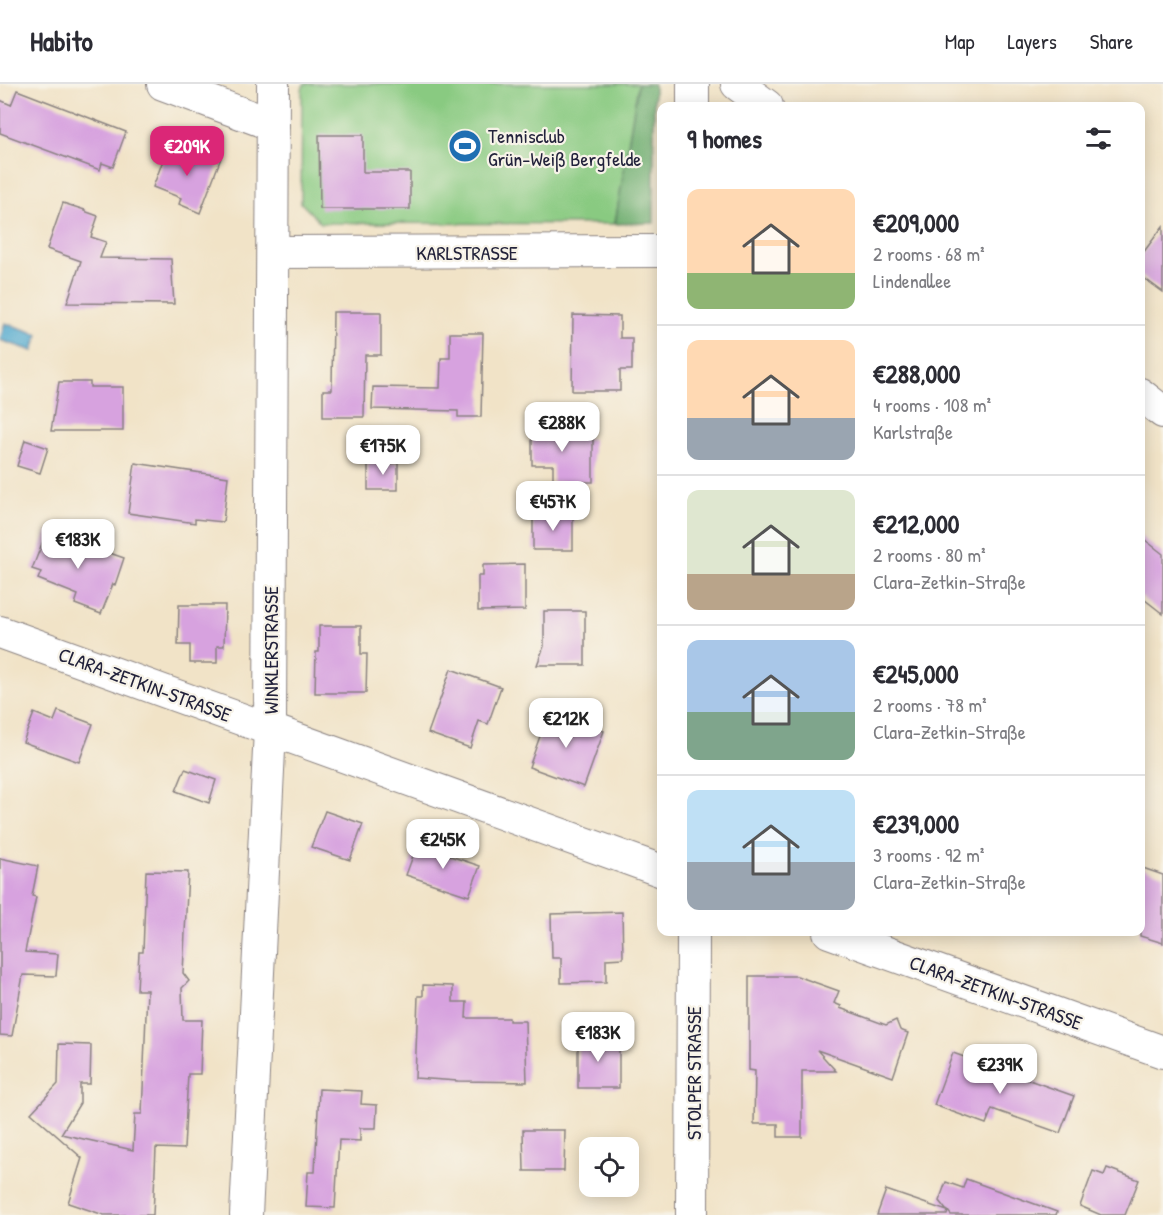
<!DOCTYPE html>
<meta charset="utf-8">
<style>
body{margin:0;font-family:"Patrick Hand",sans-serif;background:#f7f7f7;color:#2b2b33;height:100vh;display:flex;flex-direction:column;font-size:22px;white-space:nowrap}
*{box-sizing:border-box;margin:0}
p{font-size:20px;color:#7c7c81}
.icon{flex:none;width:33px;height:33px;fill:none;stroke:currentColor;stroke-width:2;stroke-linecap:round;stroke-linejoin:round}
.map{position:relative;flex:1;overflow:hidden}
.drawer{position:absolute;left:657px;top:18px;width:488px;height:834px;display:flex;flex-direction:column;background:#fff;border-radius:12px;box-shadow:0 3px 15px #0003}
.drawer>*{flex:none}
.buttons{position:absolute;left:579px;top:1053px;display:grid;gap:12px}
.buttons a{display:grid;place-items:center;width:60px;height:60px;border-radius:12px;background:#fff;box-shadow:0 3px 15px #0003;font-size:30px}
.price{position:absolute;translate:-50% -51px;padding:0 14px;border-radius:12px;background:#fff;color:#222;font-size:20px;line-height:39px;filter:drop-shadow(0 2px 3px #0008)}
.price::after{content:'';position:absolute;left:50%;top:36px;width:18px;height:14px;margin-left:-9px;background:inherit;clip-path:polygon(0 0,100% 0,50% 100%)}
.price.current{background:#db2777;color:#fff}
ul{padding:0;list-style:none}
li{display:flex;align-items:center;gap:18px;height:150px;padding:0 30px}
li+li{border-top:2px solid #e1e1e2}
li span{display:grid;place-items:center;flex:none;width:168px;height:120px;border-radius:12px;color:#555}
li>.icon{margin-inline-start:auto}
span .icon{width:72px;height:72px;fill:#fffc;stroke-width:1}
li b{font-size:26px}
h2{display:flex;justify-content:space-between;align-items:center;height:72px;padding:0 30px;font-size:26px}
header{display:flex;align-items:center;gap:36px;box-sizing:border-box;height:84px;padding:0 30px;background:#fff;border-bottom:2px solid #e1e1e2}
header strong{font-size:28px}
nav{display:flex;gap:33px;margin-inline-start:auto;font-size:21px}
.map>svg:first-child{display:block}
</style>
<header>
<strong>Habito</strong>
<nav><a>Map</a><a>Layers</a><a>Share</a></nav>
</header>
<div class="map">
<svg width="1163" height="1131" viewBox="0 0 1163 1131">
<rect width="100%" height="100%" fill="#f7f3e8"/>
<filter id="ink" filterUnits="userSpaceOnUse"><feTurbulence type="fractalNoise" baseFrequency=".0167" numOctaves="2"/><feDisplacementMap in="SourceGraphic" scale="12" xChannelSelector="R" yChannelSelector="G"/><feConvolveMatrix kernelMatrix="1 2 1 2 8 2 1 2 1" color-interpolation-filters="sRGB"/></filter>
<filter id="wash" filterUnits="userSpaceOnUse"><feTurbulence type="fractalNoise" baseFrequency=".008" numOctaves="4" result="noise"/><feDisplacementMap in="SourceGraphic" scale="24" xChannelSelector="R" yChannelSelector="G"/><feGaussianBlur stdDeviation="1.35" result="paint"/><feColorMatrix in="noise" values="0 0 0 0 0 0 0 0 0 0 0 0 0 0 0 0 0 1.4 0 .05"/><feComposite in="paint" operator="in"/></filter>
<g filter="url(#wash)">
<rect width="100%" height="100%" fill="#f1e3c7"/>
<polygon fill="#89ca81" stroke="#56765e" stroke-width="1.5" points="304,0 638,0 615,140 321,139 301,119 302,6"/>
<polygon fill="#6eae6f" stroke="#486855" stroke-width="1.5" points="638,0 654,0 654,139 615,140"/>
<polygon fill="#52aacf" stroke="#3a6685" stroke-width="1.5" points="5,239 38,250 33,267 0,256"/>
<g id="blocks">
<g fill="#d7a2df">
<polygon points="17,6 126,48 113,83 102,79 100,86 0,49 0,16 11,21"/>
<polygon points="319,51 363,51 363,88 410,88 410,125 320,125"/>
<polygon points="168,63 197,74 200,66 221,74 200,129 179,120 181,114 153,103"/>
<polygon points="63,119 85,126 84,127 98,132 91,153 106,158 100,174 171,175 174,220 67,219 81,177 47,165"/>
<polygon points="1163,142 1163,208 1140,191 1140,173"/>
<polygon points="333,228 381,228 381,271 365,271 364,333 323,333 323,306 332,306"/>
<polygon points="573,231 620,232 620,254 632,254 632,286 620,286 620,307 572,307"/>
<polygon points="450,249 483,249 481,333 458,333 458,327 372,325 373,303 440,304 441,274 450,274"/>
<polygon points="59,298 90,298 90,303 123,303 123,347 51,347"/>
<polygon points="532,333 555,333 555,355 593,355 593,398 553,398 553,381 532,381"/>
<polygon points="25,356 48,364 40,389 17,382"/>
<polygon points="135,379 228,393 223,438 195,435 195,439 128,429"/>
<rect x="368" y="379" width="30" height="27"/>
<rect x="533" y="431" width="40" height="35"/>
<polygon points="47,447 124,474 115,501 113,500 101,530 75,520 78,511 38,495 41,488 32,485"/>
<polygon points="1140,452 1163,470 1163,530 1140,512"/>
<polygon points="525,480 525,526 478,527 478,492 483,492 483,481"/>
<polygon points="179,521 225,521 224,562 217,562 217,579 190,579 190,561 178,561"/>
<polygon points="544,527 585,527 585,581 537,581 544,562"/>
<polygon points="319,542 361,542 361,570 367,570 366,609 315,609 316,568 319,568"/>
<polygon points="451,585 501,603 488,640 479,637 470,664 428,649"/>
<polygon points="58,627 93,640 79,678 23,658 34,629 54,637"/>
<polygon points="549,627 604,647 584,703 529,683"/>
<polygon points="185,685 216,696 209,719 176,707"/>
<polygon points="325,727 363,740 350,776 311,763"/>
<polygon points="417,761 480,782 469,812 406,791"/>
<polygon points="0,774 38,782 32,812 36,813 25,868 58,870 56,892 23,891 12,952 0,951"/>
<polygon points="1140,783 1163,791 1163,859 1140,852"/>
<polygon points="146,787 188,788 183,889 189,897 182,904 183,936 202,936 200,990 188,990 184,1065 156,1064 153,1131 104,1131 68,1119 82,1074 31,1029 58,1000 59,960 91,961 90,1000 80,1000 80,1019 61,1050 133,1066 135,1030 142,1030 147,906 137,906 139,868 143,868"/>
<polygon points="622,828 623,874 606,875 606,898 561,899 561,874 552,874 551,830"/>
<polygon points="749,892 797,892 839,907 834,919 841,922 840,924 886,941 896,936 900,946 908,949 893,993 817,966 836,987 802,987 802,1053 778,1053 778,1040 754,1040 755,987 749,986"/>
<polygon points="423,901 453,902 453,918 467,918 466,934 509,934 509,937 525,937 527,998 458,997 415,994 418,912 423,912"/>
<rect x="578" y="954" width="41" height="50"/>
<polygon points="953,969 1074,1012 1060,1049 992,1025 986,1040 934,1021"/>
<polygon points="319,1005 362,1007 361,1020 377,1021 376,1044 360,1044 360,1057 339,1056 335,1124 306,1123 308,1088 315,1088"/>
<polygon points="523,1046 565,1046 564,1087 524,1087"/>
<polygon points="1107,1084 1139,1096 1125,1131 1101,1131 1080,1122 1093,1087 1104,1091"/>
<polygon points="966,1095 1057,1128 1056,1131 951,1131 948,1127 947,1131 877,1131 886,1106 947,1127 939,1117 946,1098 963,1104"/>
</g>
</g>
</g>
<g filter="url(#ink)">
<use href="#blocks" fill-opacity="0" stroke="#8a8281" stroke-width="1.5"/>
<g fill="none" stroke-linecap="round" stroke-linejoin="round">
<g stroke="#8a8281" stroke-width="34">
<g id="street">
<polyline points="163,0 273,41"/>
<polyline points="693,0 693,22"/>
<polyline points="737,0 767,22"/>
<polyline points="273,168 662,167"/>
<polyline points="1140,310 1163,328"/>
<polyline points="0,548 662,787"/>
<polyline points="829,848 1163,968"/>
<polyline points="246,1131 270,646 273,0"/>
<polyline points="692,1131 693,848"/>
</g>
</g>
<use href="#street" stroke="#fff" stroke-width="32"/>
</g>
</g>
<defs>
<g id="stadium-disc" transform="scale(1.725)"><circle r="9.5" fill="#1f6fb2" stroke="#f7f3e8"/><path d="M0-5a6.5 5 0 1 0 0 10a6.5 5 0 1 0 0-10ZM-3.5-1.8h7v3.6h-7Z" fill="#fff"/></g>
</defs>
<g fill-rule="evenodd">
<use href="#stadium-disc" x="465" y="62"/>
</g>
<g text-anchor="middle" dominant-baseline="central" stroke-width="4.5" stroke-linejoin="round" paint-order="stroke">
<g font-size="20" fill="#22223b" stroke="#f7f3e8" text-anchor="start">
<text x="488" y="51">Tennisclub<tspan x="488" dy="23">Grün-Weiß Bergfelde</tspan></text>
</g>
<g font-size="20" fill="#22223b" stroke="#f7f3e8">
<text x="467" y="168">KARLSTRASSE</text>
<text transform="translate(270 566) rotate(-90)">WINKLERSTRASSE</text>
<text transform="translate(145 600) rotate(20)">CLARA-ZETKIN-STRASSE</text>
<text transform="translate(996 908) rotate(20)">CLARA-ZETKIN-STRASSE</text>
<text transform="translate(693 989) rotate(-90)">STOLPER STRASSE</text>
</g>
</g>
</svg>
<div class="buttons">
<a><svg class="icon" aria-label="locate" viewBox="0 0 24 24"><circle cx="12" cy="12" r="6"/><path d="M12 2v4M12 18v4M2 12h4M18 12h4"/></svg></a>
</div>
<b class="price current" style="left:187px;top:93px">€209K</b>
<b class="price" style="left:562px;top:369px">€288K</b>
<b class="price" style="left:383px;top:392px">€175K</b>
<b class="price" style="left:553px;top:448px">€457K</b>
<b class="price" style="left:78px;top:486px">€183K</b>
<b class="price" style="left:566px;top:665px">€212K</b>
<b class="price" style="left:443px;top:786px">€245K</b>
<b class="price" style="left:598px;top:979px">€183K</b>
<b class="price" style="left:1000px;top:1011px">€239K</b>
<section class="drawer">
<h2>9 homes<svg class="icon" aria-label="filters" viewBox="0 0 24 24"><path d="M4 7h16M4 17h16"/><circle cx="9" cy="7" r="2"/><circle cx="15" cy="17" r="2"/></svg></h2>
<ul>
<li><span style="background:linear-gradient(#ffd9b3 70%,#8fb573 0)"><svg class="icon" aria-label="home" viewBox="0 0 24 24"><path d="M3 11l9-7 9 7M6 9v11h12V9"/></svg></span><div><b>€209,000</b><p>2 rooms · 68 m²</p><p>Lindenallee</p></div></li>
<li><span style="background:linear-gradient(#ffd9b3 65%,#9aa5b1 0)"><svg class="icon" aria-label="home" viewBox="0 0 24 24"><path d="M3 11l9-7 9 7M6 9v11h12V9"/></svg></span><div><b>€288,000</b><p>4 rooms · 108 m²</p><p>Karlstraße</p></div></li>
<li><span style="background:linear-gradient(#dfe7d0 70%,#b9a48a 0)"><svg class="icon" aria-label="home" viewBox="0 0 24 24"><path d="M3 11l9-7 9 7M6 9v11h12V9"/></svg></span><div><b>€212,000</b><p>2 rooms · 80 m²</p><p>Clara-Zetkin-Straße</p></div></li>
<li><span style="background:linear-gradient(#a9c7e8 60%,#7fa58c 0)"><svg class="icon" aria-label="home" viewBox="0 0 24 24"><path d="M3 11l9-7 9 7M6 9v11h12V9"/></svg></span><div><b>€245,000</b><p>2 rooms · 78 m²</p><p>Clara-Zetkin-Straße</p></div></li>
<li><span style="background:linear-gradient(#bfe0f5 60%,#9aa5b1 0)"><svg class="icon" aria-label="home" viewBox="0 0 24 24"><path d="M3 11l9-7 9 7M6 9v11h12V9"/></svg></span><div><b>€239,000</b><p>3 rooms · 92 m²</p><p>Clara-Zetkin-Straße</p></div></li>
</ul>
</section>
</div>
